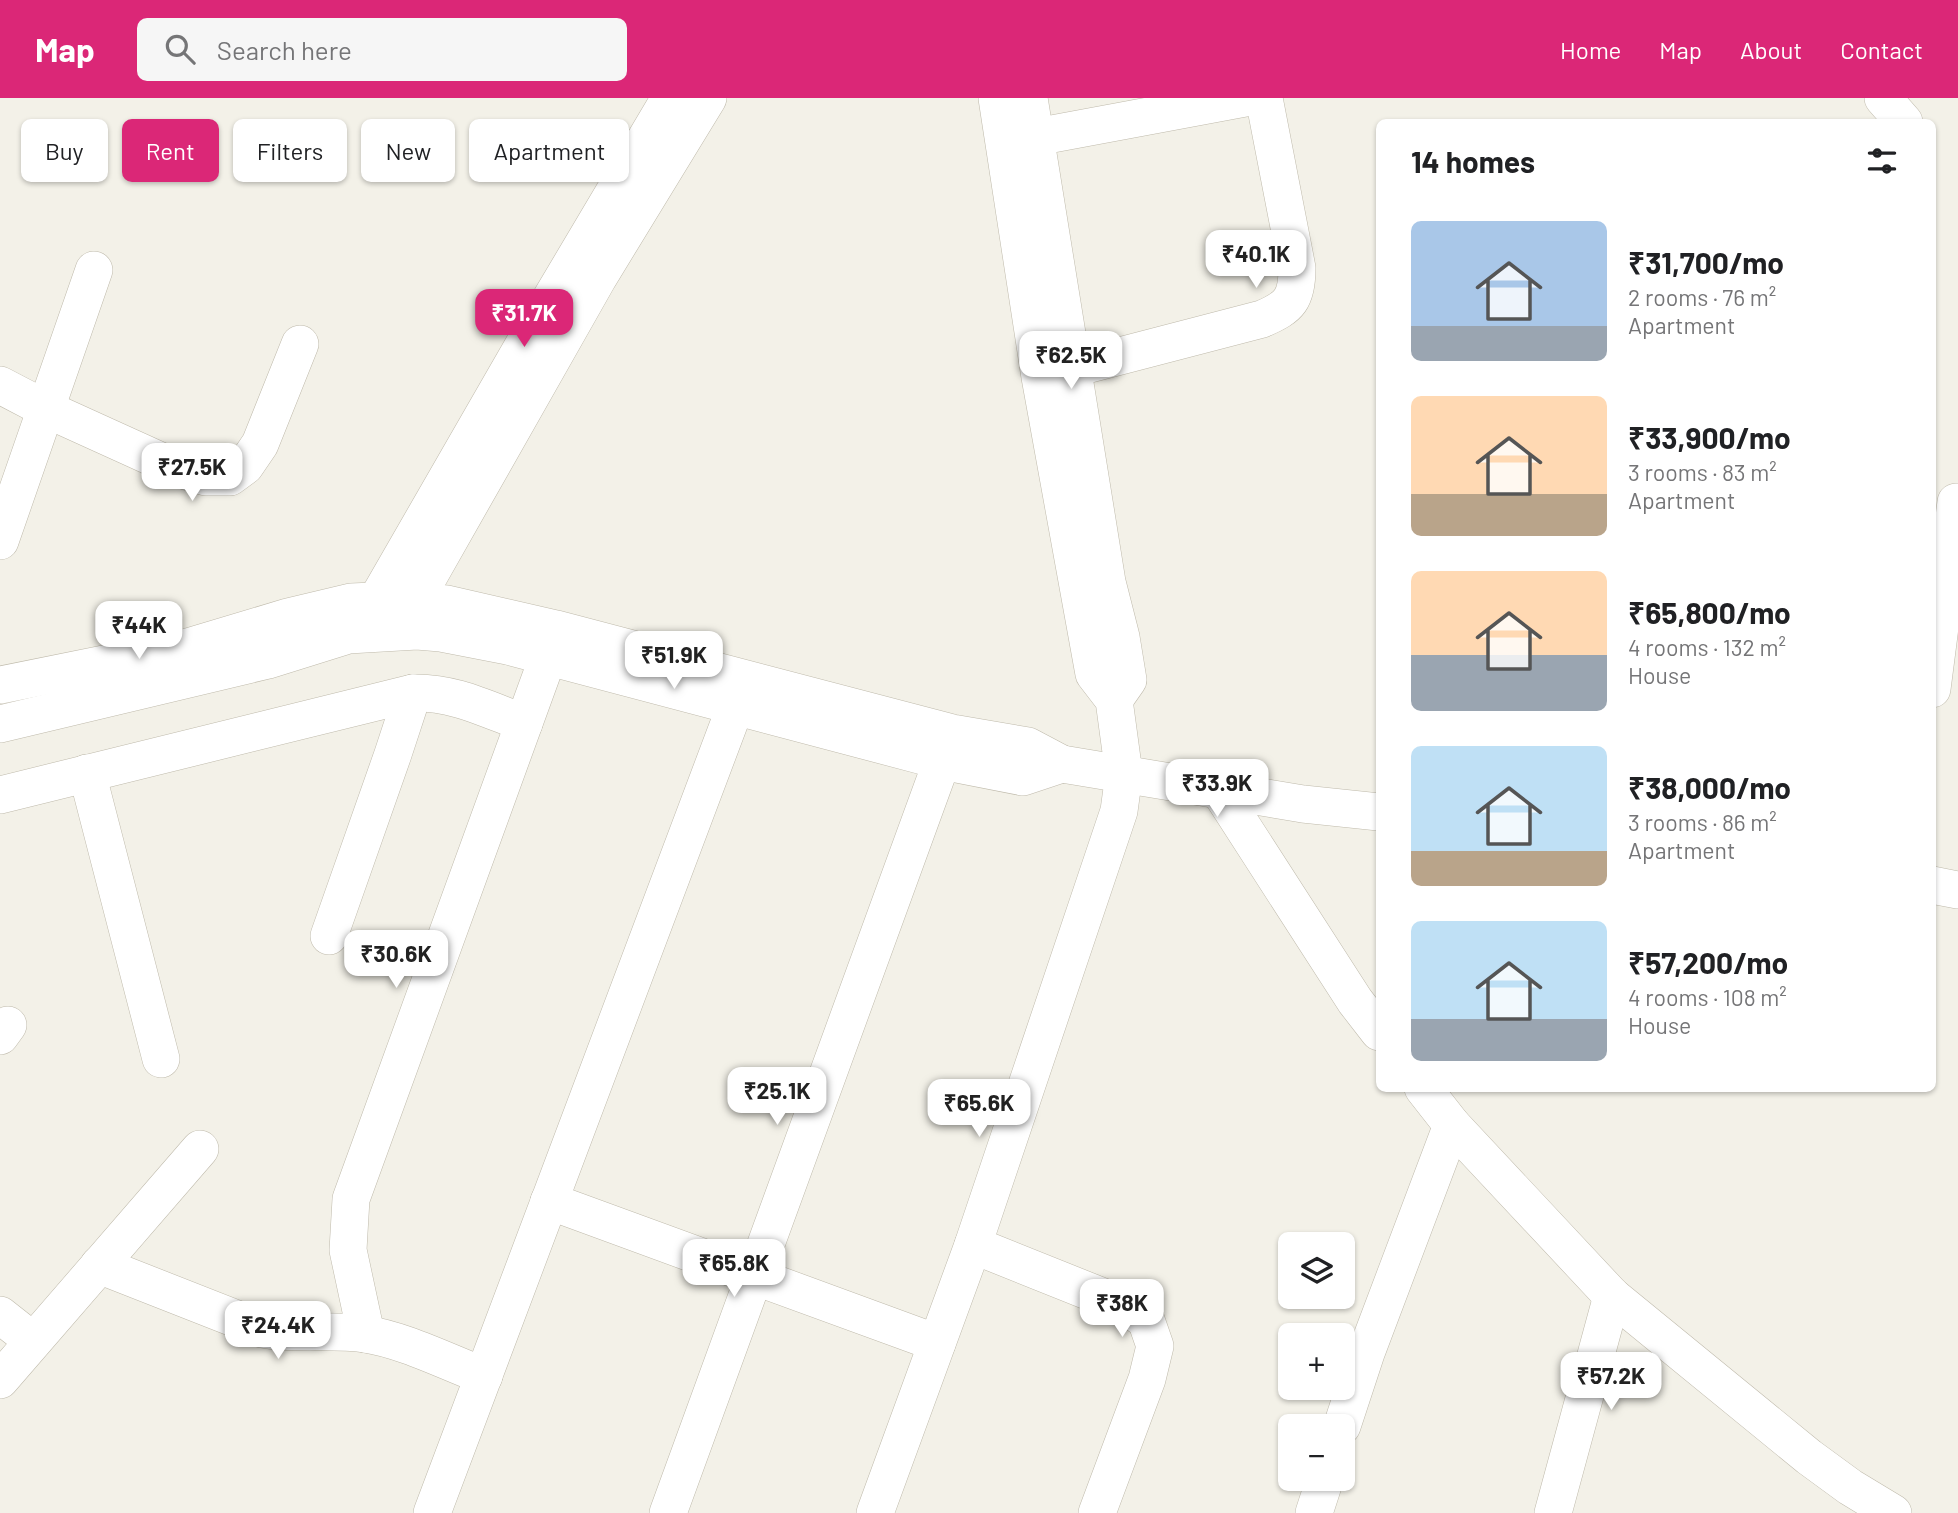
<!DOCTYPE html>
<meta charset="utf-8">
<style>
body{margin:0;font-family:Barlow,sans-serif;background:#f6f6f6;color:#202124;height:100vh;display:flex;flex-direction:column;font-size:26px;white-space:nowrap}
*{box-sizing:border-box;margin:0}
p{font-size:23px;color:#757577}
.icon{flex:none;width:38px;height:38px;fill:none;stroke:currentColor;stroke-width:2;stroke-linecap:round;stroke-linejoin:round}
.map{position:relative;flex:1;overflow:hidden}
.details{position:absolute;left:1376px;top:21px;width:560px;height:973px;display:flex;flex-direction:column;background:#fff;border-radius:10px;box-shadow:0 2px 5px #0004}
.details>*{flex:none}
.hud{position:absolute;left:21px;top:21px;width:665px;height:63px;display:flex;gap:14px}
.controls{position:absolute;left:1278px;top:1134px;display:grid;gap:14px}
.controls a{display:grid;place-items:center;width:77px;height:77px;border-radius:10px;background:#fff;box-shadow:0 2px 5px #0004;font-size:35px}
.price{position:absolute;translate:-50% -60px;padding:0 16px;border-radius:14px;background:#fff;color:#222;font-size:23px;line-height:46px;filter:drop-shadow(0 2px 4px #0008)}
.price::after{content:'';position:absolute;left:50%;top:42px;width:21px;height:16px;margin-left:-10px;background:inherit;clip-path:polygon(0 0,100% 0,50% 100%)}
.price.selected{background:#db2777;color:#fff}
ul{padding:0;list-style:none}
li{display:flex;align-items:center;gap:21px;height:175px;padding:0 35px}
li span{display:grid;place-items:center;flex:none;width:196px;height:140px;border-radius:10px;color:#555}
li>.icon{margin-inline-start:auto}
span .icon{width:84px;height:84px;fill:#fffc;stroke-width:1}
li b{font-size:30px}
h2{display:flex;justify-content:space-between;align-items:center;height:84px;padding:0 35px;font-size:30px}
.chip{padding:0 24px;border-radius:10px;background:#fff;box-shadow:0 2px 5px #0004;font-size:24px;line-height:63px}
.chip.selected{background:#db2777;color:#fff}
header{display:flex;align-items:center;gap:42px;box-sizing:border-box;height:98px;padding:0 35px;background:#db2777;color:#fff}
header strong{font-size:33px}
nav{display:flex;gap:38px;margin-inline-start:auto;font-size:24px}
.search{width:490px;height:63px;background:#f6f6f6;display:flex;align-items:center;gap:18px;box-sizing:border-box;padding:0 24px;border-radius:10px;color:#757577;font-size:26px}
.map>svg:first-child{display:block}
</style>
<header>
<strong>Map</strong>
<div class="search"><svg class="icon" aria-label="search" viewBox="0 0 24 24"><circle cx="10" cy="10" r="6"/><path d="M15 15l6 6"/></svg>Search here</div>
<nav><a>Home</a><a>Map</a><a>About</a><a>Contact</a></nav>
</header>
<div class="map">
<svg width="1958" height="1415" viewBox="0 0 1958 1415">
<rect width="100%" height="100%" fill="#f3f1e8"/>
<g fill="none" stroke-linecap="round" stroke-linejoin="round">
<g stroke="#bfbaab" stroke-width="38">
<g id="minor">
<polyline points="1029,0 1107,484 1121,539 1128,582 1114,602"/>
<polyline points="1883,0 1904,24"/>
<polyline points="1036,39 1245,0"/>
<path d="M1074 270 1262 221C1290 209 1297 201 1297 170L1264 0"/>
<polyline points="0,287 46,311 176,370 206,379 230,379 245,368 260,346 300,246"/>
<polyline points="0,443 94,172"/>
<polyline points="367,519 531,234 670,0"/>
<polyline points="404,522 598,180 708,0"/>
<polyline points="0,587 188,549 288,519 351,504 397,502 447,506 556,531 952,635 1028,648 1062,666 1303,706 1379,714"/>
<polyline points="1932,591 1956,404"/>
<polyline points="0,626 268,562 348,537 417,533 441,535 508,548 942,663 1023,679 1062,666"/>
<polyline points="87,675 161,961"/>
<polyline points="1219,692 1355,903 1379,934"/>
<path d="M0 697 413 595C454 594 486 611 524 625"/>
<polyline points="1932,787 1958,792"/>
<polyline points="329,838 393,656 413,595"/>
<polyline points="0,938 8,927"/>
<polyline points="1423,990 1452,1027 1612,1198 1809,1359 1850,1389 1893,1415"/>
<polyline points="549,1103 937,1245"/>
<polyline points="973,1147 1123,1207 1146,1222 1155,1248 1147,1281 1097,1415"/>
<path d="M99 1167 262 1231C296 1237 331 1231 365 1236 404 1242 447 1264 484 1278"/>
<polyline points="0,1217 33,1243"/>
<polyline points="366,1236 348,1152 351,1101 548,559"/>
<polyline points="0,1282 200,1051"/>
<polyline points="1342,1328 1366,1255 1452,1027"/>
<polyline points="432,1415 736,607"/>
<polyline points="668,1415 942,663"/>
<polyline points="875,1415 973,1147 1119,713 1124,676 1114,602 1094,576 1040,279 997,0"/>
<polyline points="1314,1415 1325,1381"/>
<polyline points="1553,1415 1612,1198"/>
</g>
</g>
<use href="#minor" stroke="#fff" stroke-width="37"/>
</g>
</svg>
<div class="controls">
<a><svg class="icon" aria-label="layers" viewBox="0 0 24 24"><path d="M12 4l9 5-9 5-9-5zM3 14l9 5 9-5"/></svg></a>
<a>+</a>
<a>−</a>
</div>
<b class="price" style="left:1256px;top:192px">₹40.1K</b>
<b class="price selected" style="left:524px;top:251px">₹31.7K</b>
<b class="price" style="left:1071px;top:293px">₹62.5K</b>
<b class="price" style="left:192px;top:405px">₹27.5K</b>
<b class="price" style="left:139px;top:563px">₹44K</b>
<b class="price" style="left:674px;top:593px">₹51.9K</b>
<b class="price" style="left:1217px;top:721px">₹33.9K</b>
<b class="price" style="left:396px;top:892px">₹30.6K</b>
<b class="price" style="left:777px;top:1029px">₹25.1K</b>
<b class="price" style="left:979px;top:1041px">₹65.6K</b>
<b class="price" style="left:734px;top:1201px">₹65.8K</b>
<b class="price" style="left:1122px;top:1241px">₹38K</b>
<b class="price" style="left:278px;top:1263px">₹24.4K</b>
<b class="price" style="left:1611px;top:1314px">₹57.2K</b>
<div class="hud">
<a class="chip">Buy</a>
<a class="chip selected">Rent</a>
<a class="chip">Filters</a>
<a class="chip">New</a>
<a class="chip">Apartment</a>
</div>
<section class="details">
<h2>14 homes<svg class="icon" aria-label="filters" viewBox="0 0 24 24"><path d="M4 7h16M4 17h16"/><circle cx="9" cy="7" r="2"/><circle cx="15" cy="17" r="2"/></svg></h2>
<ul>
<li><span style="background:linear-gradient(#a9c7e8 75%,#9aa5b1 0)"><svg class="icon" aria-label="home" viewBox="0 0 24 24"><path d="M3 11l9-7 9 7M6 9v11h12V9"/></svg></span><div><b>₹31,700/mo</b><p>2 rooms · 76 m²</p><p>Apartment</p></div></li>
<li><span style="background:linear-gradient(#ffd9b3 70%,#b9a48a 0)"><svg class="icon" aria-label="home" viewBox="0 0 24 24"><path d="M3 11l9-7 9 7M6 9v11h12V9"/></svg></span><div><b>₹33,900/mo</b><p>3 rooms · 83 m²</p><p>Apartment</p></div></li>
<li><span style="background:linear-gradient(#ffd9b3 60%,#9aa5b1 0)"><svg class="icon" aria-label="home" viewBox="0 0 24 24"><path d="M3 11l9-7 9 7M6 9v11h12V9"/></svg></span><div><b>₹65,800/mo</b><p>4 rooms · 132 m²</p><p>House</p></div></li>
<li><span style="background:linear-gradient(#bfe0f5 75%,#b9a48a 0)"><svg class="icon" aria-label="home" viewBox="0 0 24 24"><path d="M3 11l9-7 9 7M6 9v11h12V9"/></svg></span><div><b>₹38,000/mo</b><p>3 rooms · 86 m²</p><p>Apartment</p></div></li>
<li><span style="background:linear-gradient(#bfe0f5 70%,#9aa5b1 0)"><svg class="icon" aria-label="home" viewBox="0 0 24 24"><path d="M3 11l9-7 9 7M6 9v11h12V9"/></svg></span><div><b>₹57,200/mo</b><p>4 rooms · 108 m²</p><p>House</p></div></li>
</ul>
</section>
</div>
